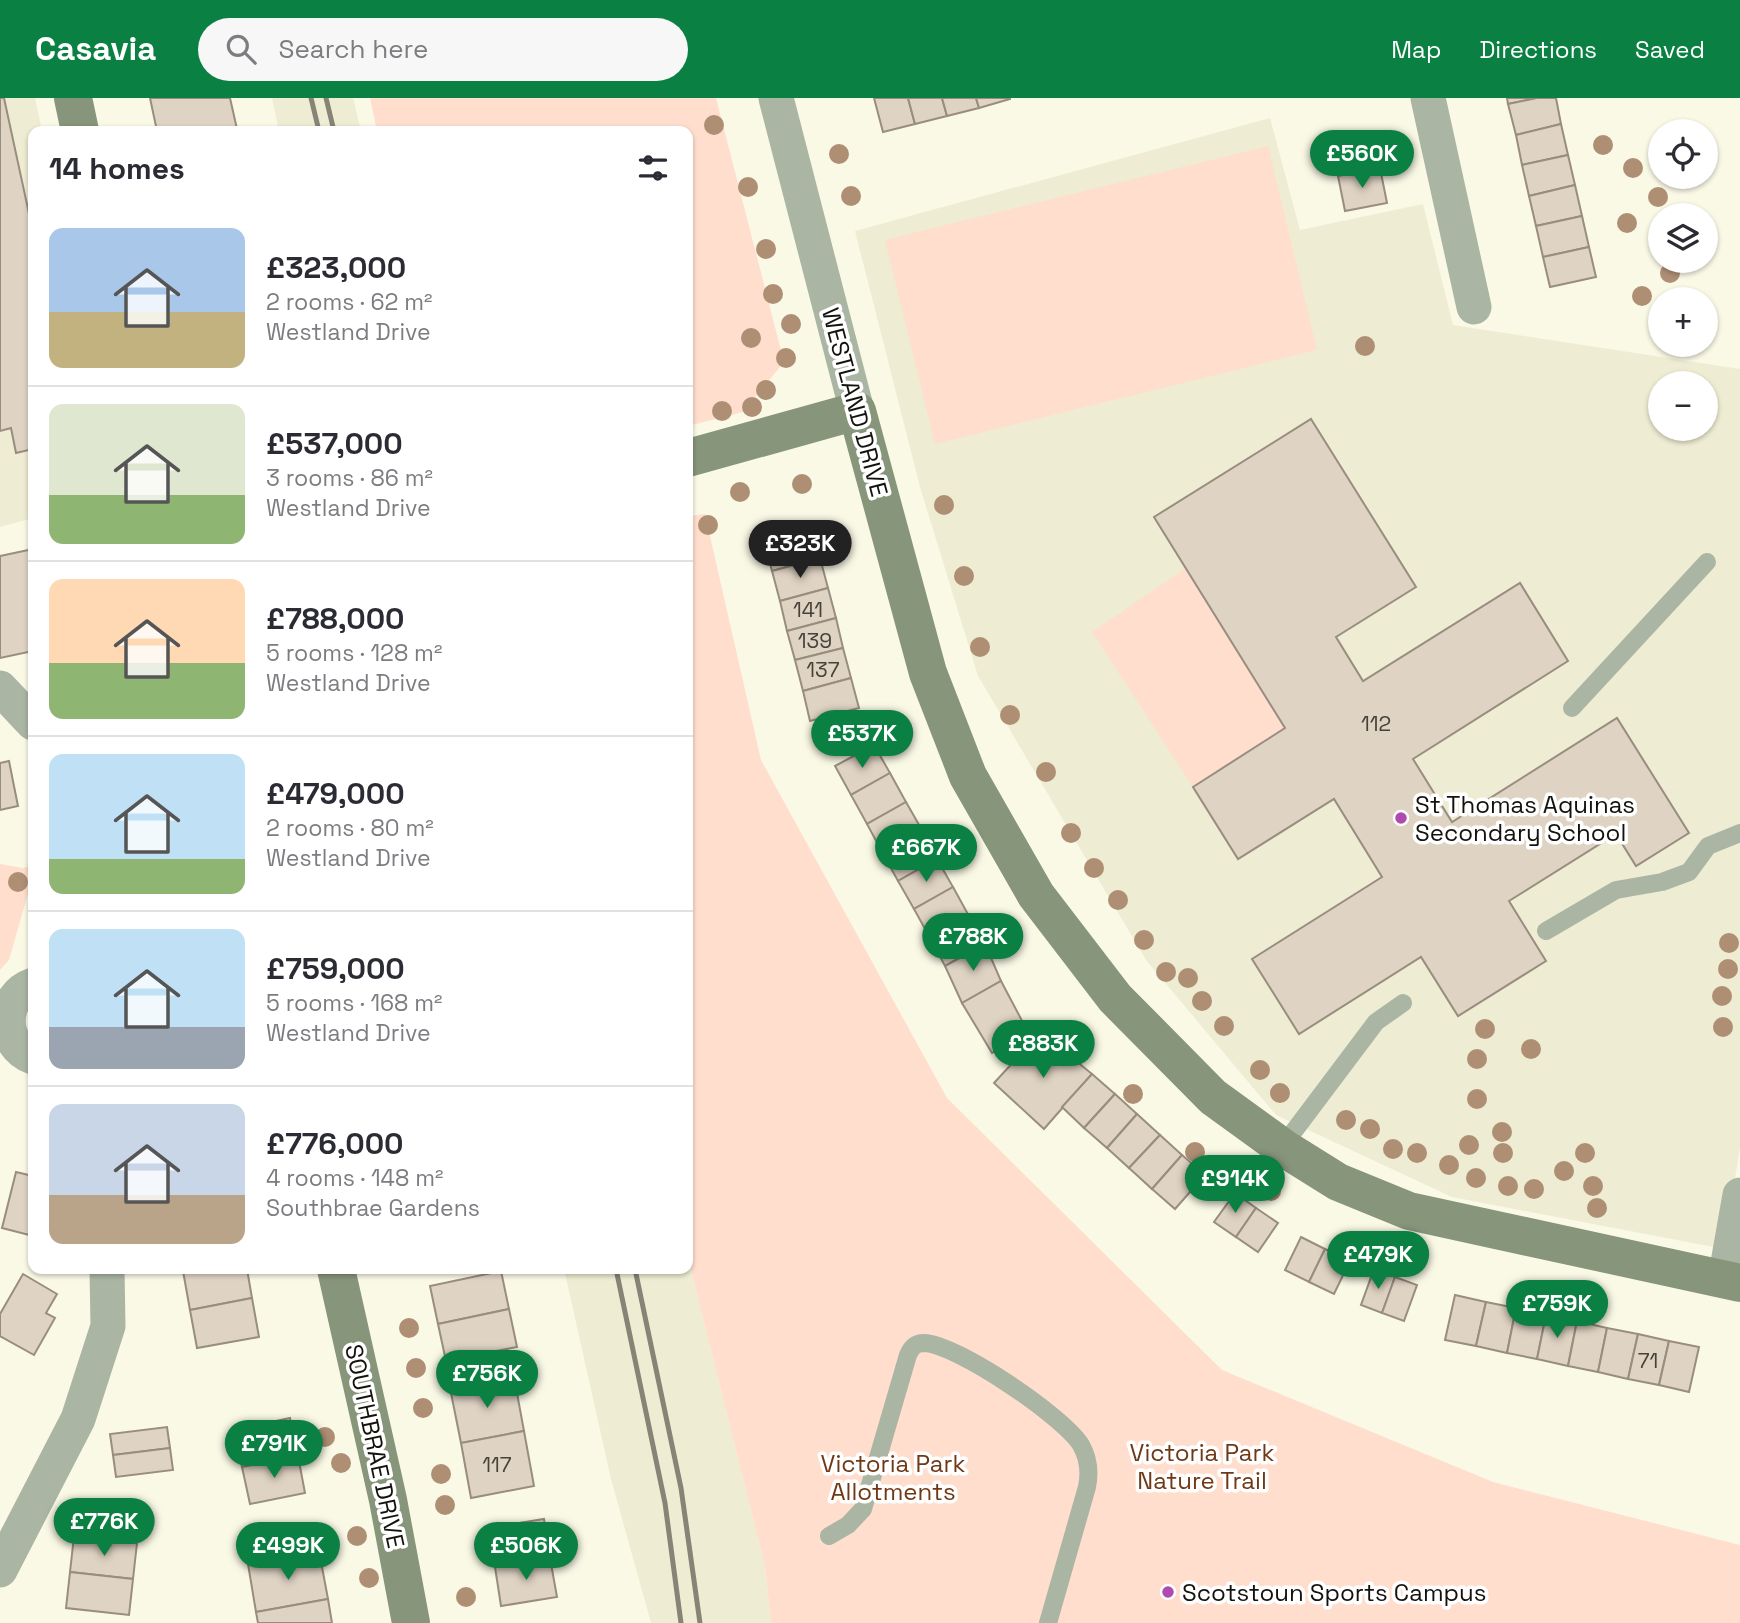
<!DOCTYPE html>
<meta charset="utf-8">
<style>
body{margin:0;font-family:"Space Grotesk",sans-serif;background:#f7f7f7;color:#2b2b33;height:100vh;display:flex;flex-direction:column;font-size:26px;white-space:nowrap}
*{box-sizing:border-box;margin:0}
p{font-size:23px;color:#7c7c81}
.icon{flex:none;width:38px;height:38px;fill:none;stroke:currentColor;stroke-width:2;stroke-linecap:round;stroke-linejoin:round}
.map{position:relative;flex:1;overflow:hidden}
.panel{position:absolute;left:28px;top:28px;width:665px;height:1148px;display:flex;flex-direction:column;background:#fff;border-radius:14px;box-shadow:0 2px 5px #0004}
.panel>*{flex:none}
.buttons{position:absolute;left:1648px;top:21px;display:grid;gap:14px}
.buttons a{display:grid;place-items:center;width:70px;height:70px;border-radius:50%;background:#fff;box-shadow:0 2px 5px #0004;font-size:35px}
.price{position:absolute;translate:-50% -60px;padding:0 16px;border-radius:24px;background:#0b8043;color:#fff;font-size:23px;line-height:46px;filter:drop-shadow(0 2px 4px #0008)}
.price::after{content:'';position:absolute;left:50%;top:42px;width:21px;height:16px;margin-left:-10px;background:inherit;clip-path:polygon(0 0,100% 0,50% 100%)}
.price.active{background:#222;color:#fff}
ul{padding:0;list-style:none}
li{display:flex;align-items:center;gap:21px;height:175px;padding:0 21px}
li+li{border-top:2px solid #e1e1e2}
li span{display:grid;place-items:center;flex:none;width:196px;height:140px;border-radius:14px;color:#555}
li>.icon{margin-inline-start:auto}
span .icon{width:84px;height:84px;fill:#fffc;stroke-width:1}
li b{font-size:30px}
h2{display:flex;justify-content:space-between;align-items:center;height:84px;padding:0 21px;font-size:30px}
header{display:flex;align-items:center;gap:42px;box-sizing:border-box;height:98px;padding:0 35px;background:#0b8043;color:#fff}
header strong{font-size:33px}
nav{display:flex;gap:38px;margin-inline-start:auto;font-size:24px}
.search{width:490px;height:63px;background:#f7f7f7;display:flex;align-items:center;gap:18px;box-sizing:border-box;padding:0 24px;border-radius:38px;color:#7c7c81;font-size:26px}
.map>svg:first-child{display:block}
</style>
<header>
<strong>Casavia</strong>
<div class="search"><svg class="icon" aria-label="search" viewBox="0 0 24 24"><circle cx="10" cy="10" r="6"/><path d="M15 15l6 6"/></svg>Search here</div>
<nav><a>Map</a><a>Directions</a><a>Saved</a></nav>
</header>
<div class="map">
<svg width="1740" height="1525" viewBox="0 0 1740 1525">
<rect width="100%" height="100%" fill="#faf9e6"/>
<g fill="#eeecd2" fill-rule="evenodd">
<polygon points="0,0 35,0 42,33 33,33 33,420 0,429"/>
<polygon points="272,0 353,0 361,33 279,33"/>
<path d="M1270 20 1300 132 1423 106 1453 227 1740 271V1049L1724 1151 1452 1099 1276 1017 1146 862 978 578 920 389 855 133ZM1661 285H1706V331H1661Z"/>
<polygon points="688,1160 765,1468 771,1525 651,1525 611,1381 564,1171 688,1171"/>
</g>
<g fill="#ffdecd">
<polygon points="370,0 716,0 784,264 743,314 688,328 688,33 377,33"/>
<polygon points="1268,48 1317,252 935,346 885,142"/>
<polygon points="705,416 761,662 947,1000 1222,1272 1493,1384 1740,1447 1740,1525 771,1525 765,1468 688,1160 688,418"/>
<polygon points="1186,470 1285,630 1193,689 1092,534"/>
<polygon points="0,766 23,770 33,767 33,778 9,862 0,872"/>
</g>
<g fill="#dfd3c3" stroke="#988d7f" stroke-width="2">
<polygon points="0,0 4,0 33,134 33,351 16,355 11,330 0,333"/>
<polygon points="150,0 230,0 237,31 227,33 157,33"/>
<polygon points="874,0 908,0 915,26 883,34"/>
<polygon points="908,0 942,0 947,18 915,26"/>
<polygon points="942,0 976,0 979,10 947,18"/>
<polygon points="976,0 1010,0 1010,1 979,10"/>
<polygon points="1507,0 1537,0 1508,6"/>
<polygon points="1537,0 1556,0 1561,26 1516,37 1508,6"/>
<polygon points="1561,26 1568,57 1522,67 1516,37"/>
<polygon points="1373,34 1380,70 1338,78 1331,43"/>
<polygon points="1568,57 1575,87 1529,98 1522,67"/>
<polygon points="1380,70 1387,105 1345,113 1338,78"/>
<polygon points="1575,87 1582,118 1536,128 1529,98"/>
<polygon points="1582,118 1589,149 1543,159 1536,128"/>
<polygon points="1589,149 1596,179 1550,189 1543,159"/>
<polygon points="1311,321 1416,489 1336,539 1363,583 1520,485 1568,563 1413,661 1452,724 1617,620 1689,735 1636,768 1616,736 1509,803 1546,863 1458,918 1421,859 1299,936 1252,861 1382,779 1334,701 1238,761 1193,689 1285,630 1154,419"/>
<polygon points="812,430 820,460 772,473 764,443"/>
<polygon points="33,451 33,553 0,560 0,458"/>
<polygon points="820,460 828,490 780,503 772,473"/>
<polygon points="828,490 836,520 787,533 780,503"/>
<polygon points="836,520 843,550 795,562 787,533"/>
<polygon points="843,550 851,580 803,593 795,562"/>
<polygon points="851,580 859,610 810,623 803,593"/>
<polygon points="874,647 890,675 851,697 835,668"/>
<polygon points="9,663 18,708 0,712 0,665"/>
<polygon points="890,675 906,704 867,726 851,697"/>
<polygon points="906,704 922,732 882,754 867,726"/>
<polygon points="922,732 937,761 898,783 882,754"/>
<polygon points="937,761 953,789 914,811 898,783"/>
<polygon points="953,789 969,818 930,840 914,811"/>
<polygon points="969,818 985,846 945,868 930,840"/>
<polygon points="985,846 1001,883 962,905 945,868"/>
<polygon points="1001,883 1029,936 992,955 962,905"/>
<polygon points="1041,934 1092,976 1044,1031 994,985"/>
<polygon points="1092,976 1115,996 1084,1030 1062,1009"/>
<polygon points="1115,996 1137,1016 1107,1050 1084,1030"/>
<polygon points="1137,1016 1160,1037 1129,1070 1107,1050"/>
<polygon points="1160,1037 1182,1057 1152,1091 1129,1070"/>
<polygon points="1182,1057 1205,1077 1175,1111 1152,1091"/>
<polygon points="16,1074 33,1078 33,1138 2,1130"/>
<polygon points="1235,1095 1256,1110 1236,1139 1214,1124"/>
<polygon points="1256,1110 1278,1125 1258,1154 1236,1139"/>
<polygon points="1301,1139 1325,1151 1309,1184 1285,1172"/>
<polygon points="1325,1151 1350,1163 1334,1196 1309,1184"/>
<polygon points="194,1171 247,1171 252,1200 190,1212 183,1173"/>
<polygon points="1374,1171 1395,1179 1382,1215 1361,1207"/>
<polygon points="501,1173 509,1211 438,1226 430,1188"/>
<polygon points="23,1176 57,1196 46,1215 55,1220 34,1257 0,1238 0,1216"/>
<polygon points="1395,1179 1417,1187 1404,1223 1382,1215"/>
<polygon points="1455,1197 1486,1204 1476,1248 1445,1242"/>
<polygon points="252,1200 259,1239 197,1250 190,1212"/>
<polygon points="1486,1204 1516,1210 1507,1255 1476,1248"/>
<polygon points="1516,1210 1546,1217 1537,1261 1507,1255"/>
<polygon points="509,1211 517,1249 446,1263 438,1226"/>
<polygon points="1546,1217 1577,1223 1568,1268 1537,1261"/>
<polygon points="1577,1223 1607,1230 1598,1274 1568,1268"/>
<polygon points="1607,1230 1638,1236 1628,1281 1598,1274"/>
<polygon points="1638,1236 1669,1243 1659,1287 1628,1281"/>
<polygon points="1669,1243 1699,1249 1689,1294 1659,1287"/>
<polygon points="514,1279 524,1333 461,1345 450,1290"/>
<polygon points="290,1320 298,1358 242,1369 235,1332"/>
<polygon points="167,1329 170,1350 113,1357 110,1336"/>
<polygon points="524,1333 534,1388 471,1400 461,1345"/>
<polygon points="170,1350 173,1372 116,1379 113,1357"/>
<polygon points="298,1358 305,1395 250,1406 242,1369"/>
<polygon points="544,1421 550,1460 495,1469 488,1430"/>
<polygon points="74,1438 137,1445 133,1481 70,1474"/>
<polygon points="319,1453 328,1501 256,1514 248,1466"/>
<polygon points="550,1460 557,1499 501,1508 495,1469"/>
<polygon points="70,1474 133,1481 129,1517 66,1510"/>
<polygon points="328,1501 332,1525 258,1525 256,1514"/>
</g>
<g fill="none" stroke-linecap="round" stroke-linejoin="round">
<g stroke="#abb5a3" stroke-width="18">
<polyline points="1572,610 1707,464"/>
<polyline points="1546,833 1616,792 1662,784 1689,774 1708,748 1740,735"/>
<polyline points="1282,1049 1376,924 1403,905"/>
<path d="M829 1438 848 1427 863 1411 908 1257C911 1250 915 1245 924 1245 957 1246 1064 1319 1081 1347 1089 1361 1090 1374 1087 1389L1048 1525"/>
</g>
<g stroke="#abb5a3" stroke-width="35">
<polyline points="776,0 857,313"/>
<polyline points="1428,0 1474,209"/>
<polyline points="0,590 33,625"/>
<path d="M33 887C0 898 0 947 33 959"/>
<polyline points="1725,1182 1740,1097"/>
<polyline points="0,1472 78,1321 108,1228 107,1171"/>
</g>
<g stroke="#87957b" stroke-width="38">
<polyline points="73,0 80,33"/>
<polyline points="688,360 857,313 928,575 968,678 1036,797 1115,900 1213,999 1282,1049 1338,1084 1409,1113 1740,1185"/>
<polyline points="336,1171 388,1402 411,1525"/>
</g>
<g stroke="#858477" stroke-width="5">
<polyline points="311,0 319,33"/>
<polyline points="326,0 334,33"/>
<polyline points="616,1171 665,1405 681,1525"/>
<polyline points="635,1171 681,1390 700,1525"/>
</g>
</g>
<g fill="#ae8f74">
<circle cx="714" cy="27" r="10"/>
<circle cx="1603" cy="47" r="10"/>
<circle cx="1398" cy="48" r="10"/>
<circle cx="839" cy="56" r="10"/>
<circle cx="1633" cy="70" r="10"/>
<circle cx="748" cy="89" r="10"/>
<circle cx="851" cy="98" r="10"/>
<circle cx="1658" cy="99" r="10"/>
<circle cx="1627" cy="125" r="10"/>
<circle cx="766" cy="151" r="10"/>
<circle cx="1670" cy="175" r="10"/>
<circle cx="773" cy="196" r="10"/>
<circle cx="1642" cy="198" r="10"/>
<circle cx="791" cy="226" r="10"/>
<circle cx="751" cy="240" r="10"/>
<circle cx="1365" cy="248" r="10"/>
<circle cx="786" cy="260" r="10"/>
<circle cx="766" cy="292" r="10"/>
<circle cx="752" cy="309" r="10"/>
<circle cx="722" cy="313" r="10"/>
<circle cx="802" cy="386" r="10"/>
<circle cx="740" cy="394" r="10"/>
<circle cx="944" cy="407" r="10"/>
<circle cx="708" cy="427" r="10"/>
<circle cx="964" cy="478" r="10"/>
<circle cx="980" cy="549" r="10"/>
<circle cx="1010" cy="617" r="10"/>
<circle cx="1046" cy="674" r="10"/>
<circle cx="1071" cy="735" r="10"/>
<circle cx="1094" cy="770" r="10"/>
<circle cx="18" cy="784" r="10"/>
<circle cx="1118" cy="802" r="10"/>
<circle cx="1144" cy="842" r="10"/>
<circle cx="1729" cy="845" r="10"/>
<circle cx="1728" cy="871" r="10"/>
<circle cx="1166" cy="874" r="10"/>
<circle cx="1188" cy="880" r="10"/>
<circle cx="1722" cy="898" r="10"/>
<circle cx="1202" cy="903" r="10"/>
<circle cx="1224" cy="928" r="10"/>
<circle cx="1723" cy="929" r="10"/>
<circle cx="1485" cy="931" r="10"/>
<circle cx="1531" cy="951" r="10"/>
<circle cx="1477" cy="961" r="10"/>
<circle cx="1260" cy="972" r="10"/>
<circle cx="1280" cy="995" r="10"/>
<circle cx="1133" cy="996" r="10"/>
<circle cx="1477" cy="1001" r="10"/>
<circle cx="1346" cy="1022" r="10"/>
<circle cx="1370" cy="1031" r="10"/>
<circle cx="1502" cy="1034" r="10"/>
<circle cx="1469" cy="1047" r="10"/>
<circle cx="1393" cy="1051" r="10"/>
<circle cx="1195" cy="1054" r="10"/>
<circle cx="1417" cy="1055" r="10"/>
<circle cx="1503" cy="1055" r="10"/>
<circle cx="1585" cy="1055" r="10"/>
<circle cx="1449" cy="1067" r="10"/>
<circle cx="1564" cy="1073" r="10"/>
<circle cx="1476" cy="1080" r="10"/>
<circle cx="1508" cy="1088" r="10"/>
<circle cx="1593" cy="1088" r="10"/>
<circle cx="1534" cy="1091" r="10"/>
<circle cx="1271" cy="1093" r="10"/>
<circle cx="1597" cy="1110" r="10"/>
<circle cx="1386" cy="1150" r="10"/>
<circle cx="409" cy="1230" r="10"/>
<circle cx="416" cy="1270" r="10"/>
<circle cx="423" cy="1310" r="10"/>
<circle cx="325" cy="1339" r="10"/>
<circle cx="341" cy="1365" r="10"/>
<circle cx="441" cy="1376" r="10"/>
<circle cx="445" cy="1407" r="10"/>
<circle cx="357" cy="1438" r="10"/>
<circle cx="369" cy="1480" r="10"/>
<circle cx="466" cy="1499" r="10"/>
</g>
<g fill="#b04aaf" stroke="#fff" stroke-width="2.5">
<circle cx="1401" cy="720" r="7"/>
<circle cx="1168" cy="1494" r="7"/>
</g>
<g text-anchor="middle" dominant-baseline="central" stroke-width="7" stroke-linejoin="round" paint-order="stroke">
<g font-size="21" fill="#46423a">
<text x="808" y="511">141</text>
<text x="815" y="542">139</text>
<text x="823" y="571">137</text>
<text x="1376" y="625">112</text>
<text x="1648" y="1262">71</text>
<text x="497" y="1366">117</text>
</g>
<g font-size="24" fill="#13120c" stroke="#fff">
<text transform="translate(855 304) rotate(75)">WESTLAND DRIVE</text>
<text transform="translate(375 1348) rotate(78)">SOUTHBRAE DRIVE</text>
</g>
<g font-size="24" fill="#13120c" stroke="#fff" text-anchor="start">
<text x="1415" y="706">St Thomas Aquinas<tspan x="1415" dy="28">Secondary School</tspan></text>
<text x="1182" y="1494">Scotstoun Sports Campus</text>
</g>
<g font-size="24" fill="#703916" stroke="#fff">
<text x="1202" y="1354">Victoria Park<tspan x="1202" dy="28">Nature Trail</tspan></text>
<text x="893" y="1365">Victoria Park<tspan x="893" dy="28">Allotments</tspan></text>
</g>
</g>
</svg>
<div class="buttons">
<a><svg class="icon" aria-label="locate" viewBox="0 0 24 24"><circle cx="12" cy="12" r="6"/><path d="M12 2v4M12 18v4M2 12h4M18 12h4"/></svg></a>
<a><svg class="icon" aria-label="layers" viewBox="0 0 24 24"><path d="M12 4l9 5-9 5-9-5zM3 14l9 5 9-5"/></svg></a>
<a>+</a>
<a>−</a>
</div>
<b class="price" style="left:1362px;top:92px">£560K</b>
<b class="price active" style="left:800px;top:482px">£323K</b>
<b class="price" style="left:862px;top:672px">£537K</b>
<b class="price" style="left:926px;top:786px">£667K</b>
<b class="price" style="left:973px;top:875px">£788K</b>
<b class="price" style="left:1043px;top:982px">£883K</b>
<b class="price" style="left:1235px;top:1117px">£914K</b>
<b class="price" style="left:1378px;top:1193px">£479K</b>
<b class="price" style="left:1557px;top:1242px">£759K</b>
<b class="price" style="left:487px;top:1312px">£756K</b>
<b class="price" style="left:274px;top:1382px">£791K</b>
<b class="price" style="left:104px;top:1460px">£776K</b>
<b class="price" style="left:288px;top:1484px">£499K</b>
<b class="price" style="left:526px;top:1484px">£506K</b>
<section class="panel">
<h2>14 homes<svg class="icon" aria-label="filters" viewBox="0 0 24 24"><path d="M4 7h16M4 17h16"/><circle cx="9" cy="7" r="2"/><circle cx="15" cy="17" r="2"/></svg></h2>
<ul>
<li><span style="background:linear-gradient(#a9c7e8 60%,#c2b280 0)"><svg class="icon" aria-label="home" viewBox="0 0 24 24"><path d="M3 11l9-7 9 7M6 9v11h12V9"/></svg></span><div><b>£323,000</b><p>2 rooms · 62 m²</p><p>Westland Drive</p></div></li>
<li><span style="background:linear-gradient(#dfe7d0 65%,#8fb573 0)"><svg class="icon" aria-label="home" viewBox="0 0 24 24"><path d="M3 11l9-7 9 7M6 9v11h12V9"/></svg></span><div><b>£537,000</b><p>3 rooms · 86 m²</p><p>Westland Drive</p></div></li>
<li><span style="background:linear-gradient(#ffd9b3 60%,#8fb573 0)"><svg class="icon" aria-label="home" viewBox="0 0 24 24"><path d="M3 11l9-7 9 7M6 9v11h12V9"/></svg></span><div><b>£788,000</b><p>5 rooms · 128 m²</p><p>Westland Drive</p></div></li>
<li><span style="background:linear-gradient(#bfe0f5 75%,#8fb573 0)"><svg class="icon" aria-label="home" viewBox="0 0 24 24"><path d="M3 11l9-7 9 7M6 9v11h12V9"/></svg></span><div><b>£479,000</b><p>2 rooms · 80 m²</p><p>Westland Drive</p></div></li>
<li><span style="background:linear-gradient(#bfe0f5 70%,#9aa5b1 0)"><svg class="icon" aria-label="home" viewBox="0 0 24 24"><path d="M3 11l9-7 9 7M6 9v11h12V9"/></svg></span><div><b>£759,000</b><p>5 rooms · 168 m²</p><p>Westland Drive</p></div></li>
<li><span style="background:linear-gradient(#c9d6e8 65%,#b9a48a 0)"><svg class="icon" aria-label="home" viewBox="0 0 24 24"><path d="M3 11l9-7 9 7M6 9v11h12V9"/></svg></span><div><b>£776,000</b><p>4 rooms · 148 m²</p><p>Southbrae Gardens</p></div></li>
</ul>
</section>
</div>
